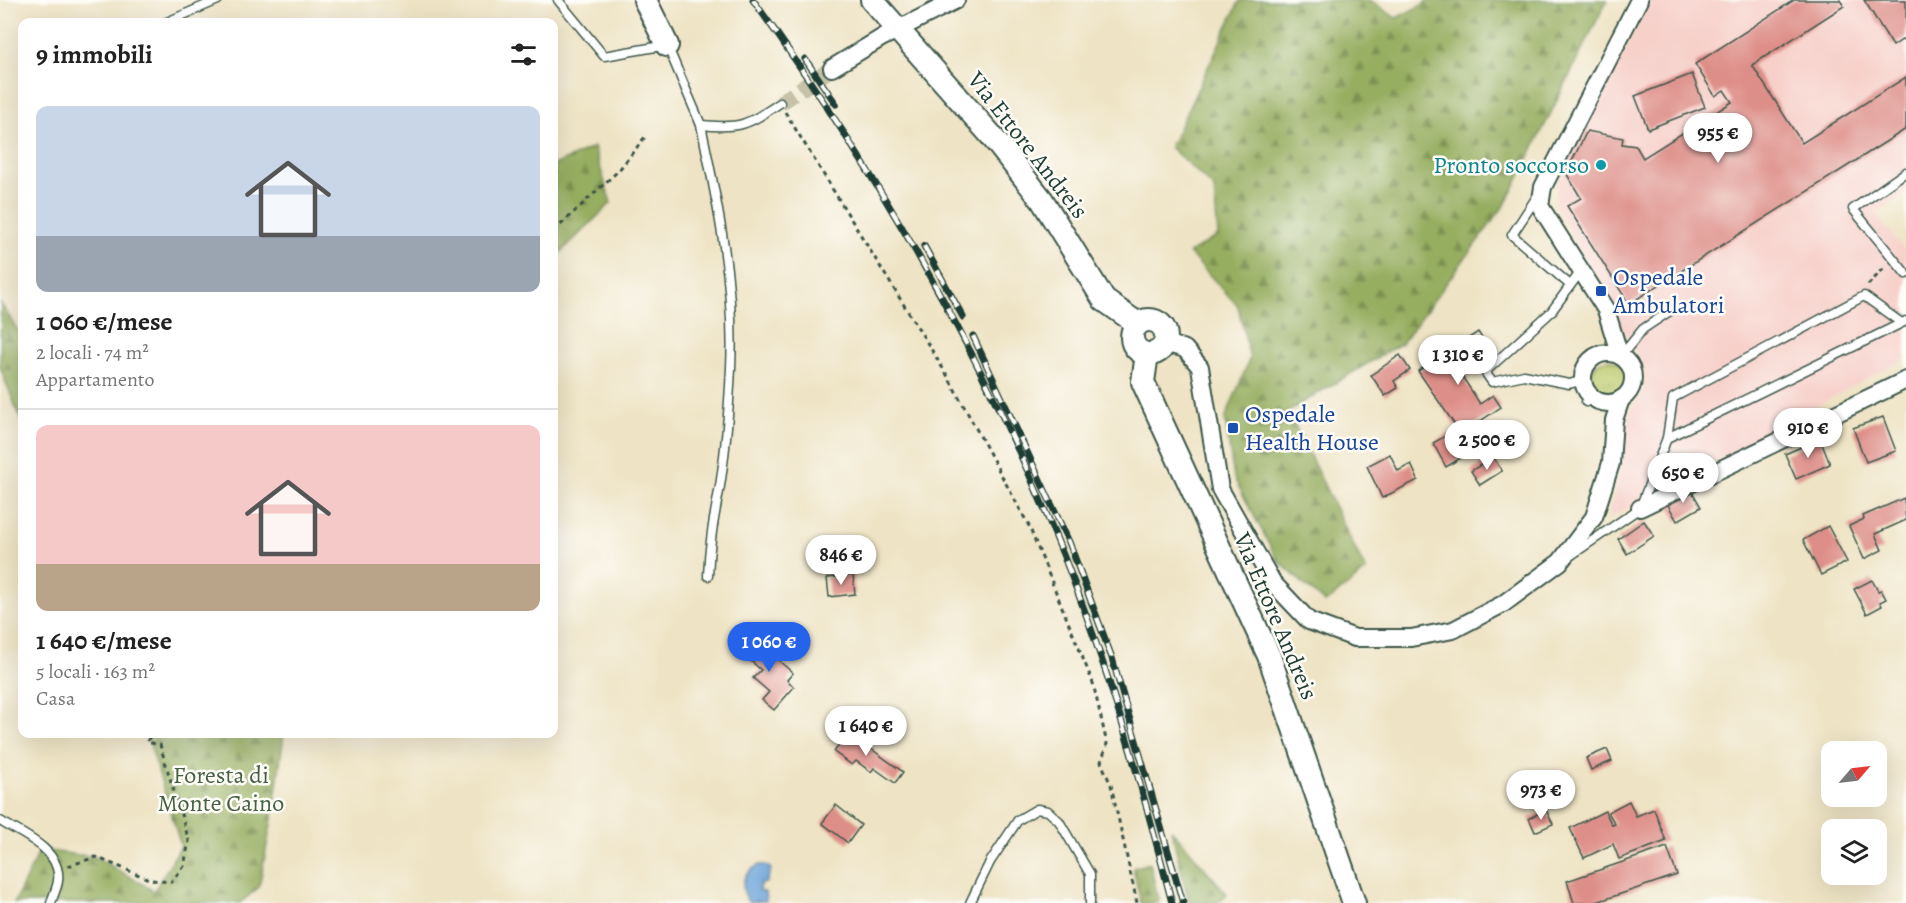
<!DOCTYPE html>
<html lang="it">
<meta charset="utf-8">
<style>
body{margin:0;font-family:Alegreya,serif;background:#f2f2f2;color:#222;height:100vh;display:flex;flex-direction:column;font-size:22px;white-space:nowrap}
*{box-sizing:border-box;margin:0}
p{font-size:20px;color:#767676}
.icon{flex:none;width:33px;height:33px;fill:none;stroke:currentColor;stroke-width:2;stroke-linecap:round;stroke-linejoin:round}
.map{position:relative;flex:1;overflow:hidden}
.panel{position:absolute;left:18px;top:18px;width:540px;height:720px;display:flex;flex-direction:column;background:#fff;border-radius:12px;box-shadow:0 6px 24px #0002}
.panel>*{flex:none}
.needle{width:39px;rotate:62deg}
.fabs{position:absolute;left:1821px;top:741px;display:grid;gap:12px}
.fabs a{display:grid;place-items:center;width:66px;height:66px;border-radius:12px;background:#fff;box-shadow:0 6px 24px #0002;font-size:30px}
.price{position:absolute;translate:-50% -51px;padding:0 14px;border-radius:21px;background:#fff;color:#222;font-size:20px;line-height:39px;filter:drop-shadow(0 2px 3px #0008)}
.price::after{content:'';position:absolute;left:50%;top:36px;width:18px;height:14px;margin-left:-9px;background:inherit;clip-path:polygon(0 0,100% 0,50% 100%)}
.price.selected{background:#2563eb;color:#fff}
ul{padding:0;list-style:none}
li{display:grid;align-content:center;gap:12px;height:318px;padding:0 18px}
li+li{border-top:2px solid #e0e0e0}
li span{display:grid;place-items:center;height:186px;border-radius:12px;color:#555}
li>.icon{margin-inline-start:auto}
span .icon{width:108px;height:108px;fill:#fffc;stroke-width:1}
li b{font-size:26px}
h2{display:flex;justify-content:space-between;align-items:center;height:72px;padding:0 18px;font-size:26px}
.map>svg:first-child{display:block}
</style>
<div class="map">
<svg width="1906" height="903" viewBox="0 0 1906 903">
<defs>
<pattern id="grass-tufts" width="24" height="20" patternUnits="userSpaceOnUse" patternTransform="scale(1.5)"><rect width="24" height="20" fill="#bdca6c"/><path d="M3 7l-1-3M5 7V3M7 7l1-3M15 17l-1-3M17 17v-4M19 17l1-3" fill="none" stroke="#a2ae5e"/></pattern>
<pattern id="forest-firs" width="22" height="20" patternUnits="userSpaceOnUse" patternTransform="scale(1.5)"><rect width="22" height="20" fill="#96ae60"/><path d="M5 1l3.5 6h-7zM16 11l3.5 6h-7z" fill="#7a8f50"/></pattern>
</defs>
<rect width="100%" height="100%" fill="#fdfcf7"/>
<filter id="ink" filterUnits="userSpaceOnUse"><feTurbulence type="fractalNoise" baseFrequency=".0167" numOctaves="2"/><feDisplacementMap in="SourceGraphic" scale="12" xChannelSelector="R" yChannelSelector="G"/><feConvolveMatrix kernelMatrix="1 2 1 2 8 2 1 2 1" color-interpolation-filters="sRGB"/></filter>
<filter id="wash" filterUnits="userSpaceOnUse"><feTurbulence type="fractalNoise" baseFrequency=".008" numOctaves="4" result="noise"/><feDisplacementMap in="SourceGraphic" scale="24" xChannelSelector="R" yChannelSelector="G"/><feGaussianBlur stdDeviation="1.35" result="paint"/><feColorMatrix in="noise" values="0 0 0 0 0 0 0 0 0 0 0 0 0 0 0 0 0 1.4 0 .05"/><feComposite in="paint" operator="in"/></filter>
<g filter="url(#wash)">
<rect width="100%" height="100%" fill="#eee3c4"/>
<polygon fill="#f7d0ca" points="1650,0 1906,0 1906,193 1876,214 1906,252 1906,358 1609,518 1631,408 1643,392 1645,381 1643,366 1555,204 1557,185"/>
<circle fill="url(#grass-tufts)" stroke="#6e8450" stroke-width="1.5" cx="1608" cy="378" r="18"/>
<g fill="url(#forest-firs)" stroke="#5a764a" stroke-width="1.5">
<polygon points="1240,0 1370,0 1396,18 1424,4 1427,0 1607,0 1506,203 1402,343 1288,411 1366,571 1325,603 1278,561 1234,478 1225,419 1250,358 1238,306 1189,253 1218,236 1214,188 1170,147"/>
<polygon points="594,147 611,203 554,259 554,165"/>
<polygon points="1,304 22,337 22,423 0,367"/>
<polygon points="143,734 284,734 273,814 259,887 240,903 14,903 40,850 96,857 154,891 181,846 148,738"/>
<polygon points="1171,829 1227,894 1217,903 1189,903"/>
<polygon points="1150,863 1159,903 1141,903 1133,868"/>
</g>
<path fill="#69a2d8" stroke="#447086" stroke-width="1.5" d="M759 865H766L771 869 766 883 760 884 759 891 765 892 766 901 748 902C739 885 742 874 759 865Z"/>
<g id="blocks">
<g fill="#de8e88">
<polygon points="1794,0 1840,0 1844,6 1752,65 1802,143 1906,77 1906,129 1629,304 1567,206 1581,198 1566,173 1587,131 1623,138 1622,144 1636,146 1643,158 1732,102 1724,90 1715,96 1695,64"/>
<polygon points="1864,0 1906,0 1906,37 1893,46"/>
<polygon points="1692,74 1705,107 1648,129 1635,96"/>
<polygon points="1478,332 1487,346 1456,367 1480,404 1493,395 1501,407 1461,434 1418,371"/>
<polygon points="1400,355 1410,370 1394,381 1398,388 1385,396 1371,375"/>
<polygon points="1883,417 1896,451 1866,462 1853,428"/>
<polygon points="1454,431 1467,454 1446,467 1433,443"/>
<polygon points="1820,439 1830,464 1796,479 1785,454"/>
<polygon points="1390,454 1398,471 1411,464 1418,480 1382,498 1367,466"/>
<polygon points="1493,457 1502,471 1480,485 1471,471"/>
<polygon points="1690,488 1701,507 1677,521 1666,501"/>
<polygon points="1904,498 1906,520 1875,534 1882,550 1864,559 1849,526 1864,519 1863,516"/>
<polygon points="1644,521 1654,536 1627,554 1618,539"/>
<polygon points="1828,526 1847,562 1821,575 1803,540"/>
<polygon points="853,575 855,594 829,597 827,578"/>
<polygon points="1872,580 1878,591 1881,590 1886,599 1880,602 1882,606 1867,614 1854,589"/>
<polygon points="752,637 793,673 787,680 794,687 774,710 762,700 769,692 753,678 761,670 740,651"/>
<polygon points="848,732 903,772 895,783 874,768 871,772 856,761 852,765 834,752"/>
<polygon points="1607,749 1612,761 1591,770 1586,758"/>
<polygon points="1629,801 1636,816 1654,809 1666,841 1619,859 1613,844 1584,858 1570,828 1605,811 1612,825 1615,824 1608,812"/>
<polygon points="836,805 861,825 848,843 822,823"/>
<polygon points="1546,810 1553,824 1535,832 1529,818"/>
<polygon points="1667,847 1677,875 1594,903 1574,903 1567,881"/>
</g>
</g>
</g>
<g filter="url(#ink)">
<use href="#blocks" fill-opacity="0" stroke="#3e564a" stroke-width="1.5"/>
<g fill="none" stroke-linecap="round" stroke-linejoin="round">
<polyline stroke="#c5c2a7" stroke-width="16" stroke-dasharray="16 8" stroke-linecap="butt" points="780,103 832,68"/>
<g stroke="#3e564a" stroke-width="11">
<g id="lane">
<path d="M558 0 604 56 667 45 701 125C741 129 747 125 780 103"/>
<polyline points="167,22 218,0"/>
<path d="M701 125C718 205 735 286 731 368 729 407 726 448 720 486 714 518 709 544 708 576"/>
<polyline points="1906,172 1853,209 1906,274"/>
<polyline points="1538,195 1512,235 1570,285"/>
<polyline points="1581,271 1551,312 1485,372 1492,382 1524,375 1569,384 1584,380"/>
<polyline points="1621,356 1643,329 1673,309"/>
<polyline points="1586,402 1590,394"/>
<polyline points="1667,438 1906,321"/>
<polyline points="1570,556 1640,508 1667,438 1673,398 1864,296 1900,322"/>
<path d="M0 821C22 834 62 850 58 881 57 888 53 896 51 903"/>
<polyline points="970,903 990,862 1018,820 1037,809 1048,811 1059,821 1090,874 1090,903"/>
</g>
</g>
<g stroke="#3e564a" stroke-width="20">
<g id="street">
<polyline points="832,68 883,37 956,0"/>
<polyline points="1165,343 1185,349 1200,367 1220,489 1273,583 1309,621 1355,638 1411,638 1453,630 1503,604 1560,562 1594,517 1611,463 1614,420 1621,399"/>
<circle cx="1608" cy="378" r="25"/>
<polyline points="1620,356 1606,310 1540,206 1543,187 1639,0"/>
<polyline points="1640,508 1906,380"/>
</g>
</g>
<g stroke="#3e564a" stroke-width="26">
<g id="secondary">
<polyline points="645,0 667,45"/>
<polyline points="872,0 990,134 1042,200 1104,300 1138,324"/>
<circle cx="1149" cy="337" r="17"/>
<polyline points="1147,354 1143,382 1269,656 1354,903"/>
</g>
</g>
<g stroke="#3e564a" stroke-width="3" stroke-dasharray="4.5 4.5" stroke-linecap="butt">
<polyline points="785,112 947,375 1029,526 1093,683 1107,744 1101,762 1111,785 1137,903"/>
<polyline points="554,231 619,170 645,137"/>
<polyline points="1868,285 1886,266"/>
<polyline points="68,866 96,857 151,880 171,882 184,866 189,841 160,745 147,742 151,734"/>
</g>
<use href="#lane" stroke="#fff" stroke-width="8"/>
<use href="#street" stroke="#fff" stroke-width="16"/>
<use href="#secondary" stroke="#fff" stroke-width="22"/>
<g stroke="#1f3d34" stroke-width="7">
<g id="rail">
<path d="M753 0C878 173 985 358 1064 557 1109 669 1142 786 1172 903"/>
<polyline points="805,59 836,104"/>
<polyline points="924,246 963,317"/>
<polyline points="973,336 1069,542 1112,658 1183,903"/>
</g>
</g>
<use href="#rail" stroke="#fdfcf7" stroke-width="4.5" stroke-dasharray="14" stroke-linecap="butt"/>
</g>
</g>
<circle fill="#0f9aa8" stroke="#fdfcf7" stroke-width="2" cx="1601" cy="165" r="6"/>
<g fill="#1a4fb4" stroke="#fdfcf7" stroke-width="2">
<rect x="1595" y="285" width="12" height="12" rx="3"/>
<rect x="1227" y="422" width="12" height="12" rx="3"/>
</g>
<g text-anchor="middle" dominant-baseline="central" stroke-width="5" stroke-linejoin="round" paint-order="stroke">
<g font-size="24" fill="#1f3d34" stroke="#fdfcf7">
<text transform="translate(1028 145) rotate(52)">Via Ettore Andreis</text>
<text transform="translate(1276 616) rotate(67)">Via Ettore Andreis</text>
</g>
<g font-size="24" fill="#0d838f" stroke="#fdfcf7" text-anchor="end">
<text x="1589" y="165">Pronto soccorso</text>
</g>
<g font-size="24" fill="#164399" stroke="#fdfcf7" text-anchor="start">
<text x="1613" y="277">Ospedale<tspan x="1613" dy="28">Ambulatori</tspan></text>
<text x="1245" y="414">Ospedale<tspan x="1245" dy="28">Health House</tspan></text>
</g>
<g font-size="24" fill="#466042" stroke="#fdfcf7">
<text x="221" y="775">Foresta di<tspan x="221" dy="28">Monte Caino</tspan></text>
</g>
</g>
</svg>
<div class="fabs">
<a><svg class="needle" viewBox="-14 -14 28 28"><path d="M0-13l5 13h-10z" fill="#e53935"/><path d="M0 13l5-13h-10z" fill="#767676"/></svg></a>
<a><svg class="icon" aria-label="layers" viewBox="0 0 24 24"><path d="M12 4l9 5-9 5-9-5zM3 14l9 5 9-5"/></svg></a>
</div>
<b class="price" style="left:1718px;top:164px">955 €</b>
<b class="price" style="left:1458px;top:386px">1 310 €</b>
<b class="price" style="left:1808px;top:459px">910 €</b>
<b class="price" style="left:1487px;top:471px">2 500 €</b>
<b class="price" style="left:1683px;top:504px">650 €</b>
<b class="price" style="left:841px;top:586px">846 €</b>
<b class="price selected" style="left:769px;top:673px">1 060 €</b>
<b class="price" style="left:866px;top:757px">1 640 €</b>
<b class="price" style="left:1541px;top:821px">973 €</b>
<section class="panel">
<h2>9 immobili<svg class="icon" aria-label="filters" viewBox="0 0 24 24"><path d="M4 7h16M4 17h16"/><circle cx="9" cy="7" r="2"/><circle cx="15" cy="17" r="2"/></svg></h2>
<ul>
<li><span style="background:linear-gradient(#c9d6e8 70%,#9aa5b1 0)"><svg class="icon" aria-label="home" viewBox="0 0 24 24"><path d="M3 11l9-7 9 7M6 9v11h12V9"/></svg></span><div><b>1 060 €/mese</b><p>2 locali · 74 m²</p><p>Appartamento</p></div></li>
<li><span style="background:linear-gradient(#f6c9c9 75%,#b9a48a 0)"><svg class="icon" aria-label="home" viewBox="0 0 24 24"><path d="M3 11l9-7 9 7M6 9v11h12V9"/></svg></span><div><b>1 640 €/mese</b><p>5 locali · 163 m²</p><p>Casa</p></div></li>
</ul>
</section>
</div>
